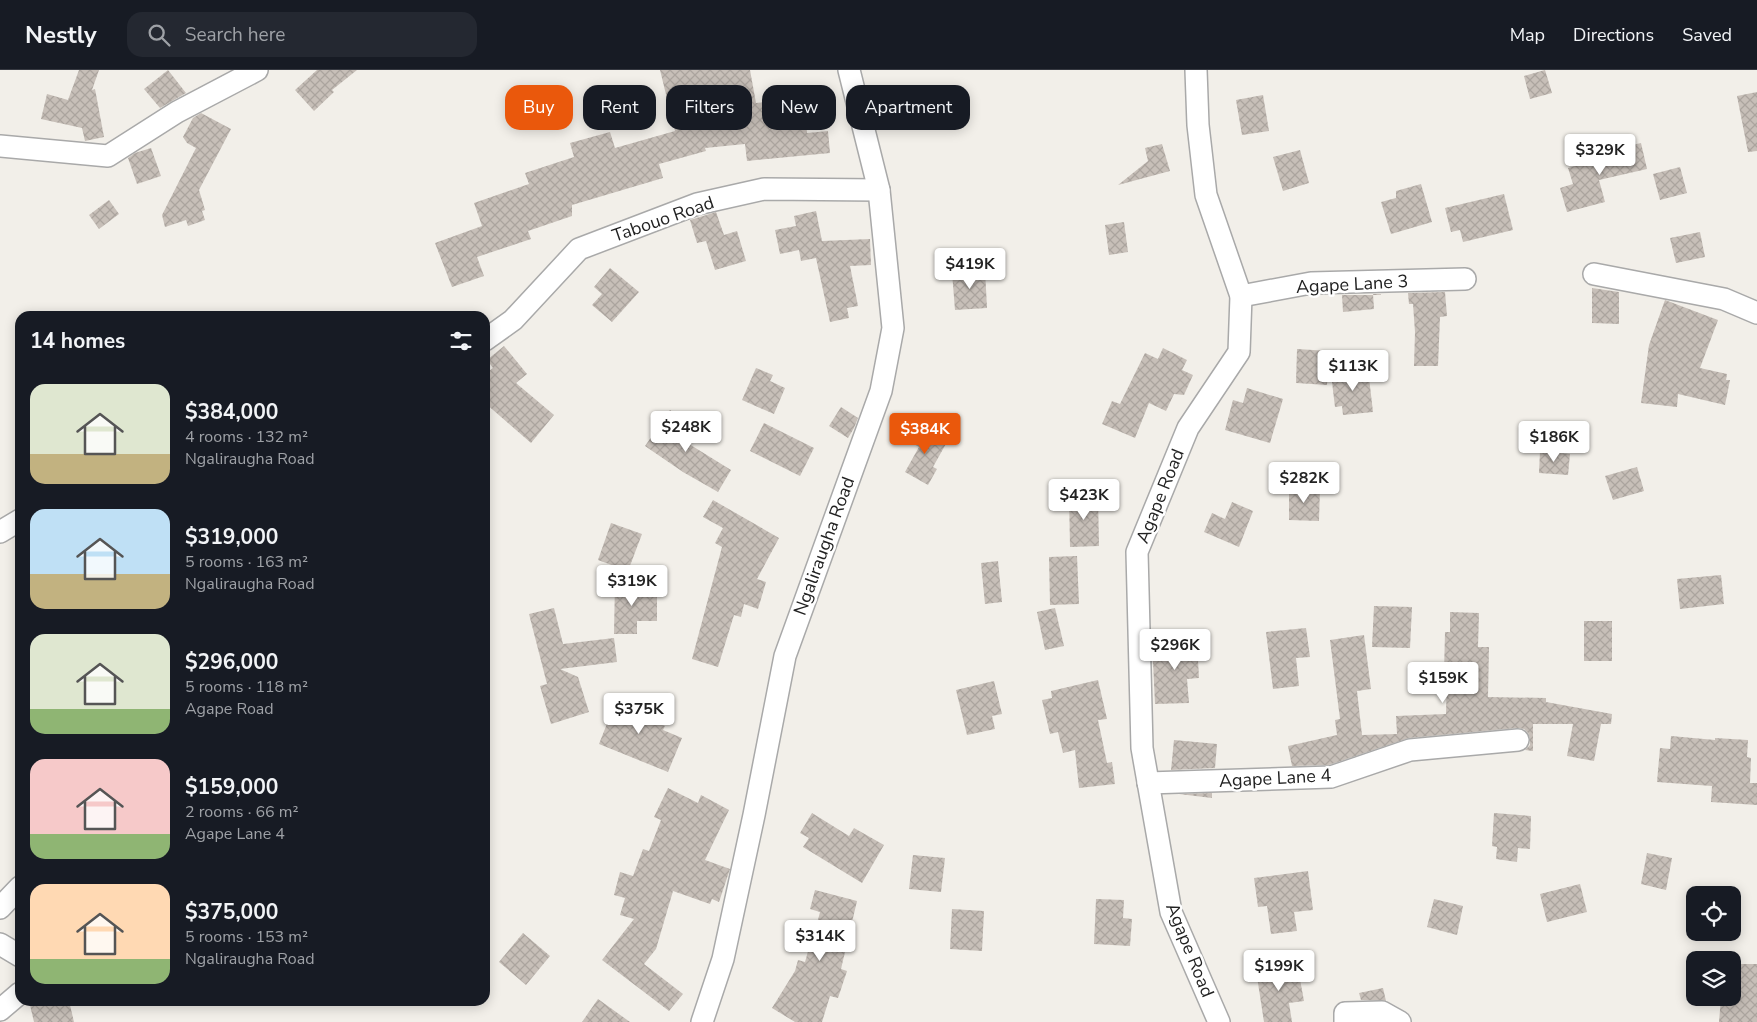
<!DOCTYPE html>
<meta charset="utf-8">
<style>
body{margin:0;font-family:"Nunito Sans",sans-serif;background:#242831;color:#f1f3f6;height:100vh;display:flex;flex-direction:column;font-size:19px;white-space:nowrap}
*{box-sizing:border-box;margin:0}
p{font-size:16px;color:#9ea1a6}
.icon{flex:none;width:28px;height:28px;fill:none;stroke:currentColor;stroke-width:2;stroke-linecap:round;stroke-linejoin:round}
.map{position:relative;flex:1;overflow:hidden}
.panel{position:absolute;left:15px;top:241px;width:475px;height:695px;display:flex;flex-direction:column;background:#171b24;border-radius:15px;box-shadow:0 2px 12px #0003}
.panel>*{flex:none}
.hud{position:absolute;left:505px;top:15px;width:475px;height:45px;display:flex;gap:10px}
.controls{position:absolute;left:1686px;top:816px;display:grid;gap:10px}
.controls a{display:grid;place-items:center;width:55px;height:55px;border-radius:10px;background:#171b24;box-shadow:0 2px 12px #0003;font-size:25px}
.price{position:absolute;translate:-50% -42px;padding:0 11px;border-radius:5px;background:#fff;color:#222;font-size:16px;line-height:32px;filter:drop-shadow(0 1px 2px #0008)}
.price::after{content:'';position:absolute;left:50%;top:30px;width:15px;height:11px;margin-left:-8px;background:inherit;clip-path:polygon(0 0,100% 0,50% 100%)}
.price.on{background:#ea580c;color:#fff}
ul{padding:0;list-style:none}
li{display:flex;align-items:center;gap:15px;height:125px;padding:0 15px}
li span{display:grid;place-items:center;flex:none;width:140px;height:100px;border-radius:15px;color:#555}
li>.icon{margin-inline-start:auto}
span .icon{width:60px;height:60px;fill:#fffc;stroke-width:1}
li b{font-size:21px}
h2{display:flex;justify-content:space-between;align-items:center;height:60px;padding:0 15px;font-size:21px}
.tag{padding:0 18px;border-radius:15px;background:#171b24;box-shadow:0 2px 12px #0003;font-size:18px;line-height:45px}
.tag.on{background:#ea580c;color:#fff}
header{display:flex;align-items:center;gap:30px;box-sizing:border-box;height:70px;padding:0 25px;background:#171b24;border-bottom:1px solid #363941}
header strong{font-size:24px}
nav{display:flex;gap:28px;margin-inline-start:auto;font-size:18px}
.search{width:350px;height:45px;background:#242831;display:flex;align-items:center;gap:12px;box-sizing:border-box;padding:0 18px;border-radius:15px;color:#9ea1a6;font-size:19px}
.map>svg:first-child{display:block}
</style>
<header>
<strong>Nestly</strong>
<div class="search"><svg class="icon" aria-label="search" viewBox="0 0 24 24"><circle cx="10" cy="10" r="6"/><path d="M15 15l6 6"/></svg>Search here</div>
<nav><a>Map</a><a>Directions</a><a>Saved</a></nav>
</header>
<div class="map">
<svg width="1757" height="952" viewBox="0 0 1757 952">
<defs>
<pattern id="building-cross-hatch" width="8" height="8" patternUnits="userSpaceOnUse" patternTransform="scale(1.25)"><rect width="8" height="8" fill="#c7bfb8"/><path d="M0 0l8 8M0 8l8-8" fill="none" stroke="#aba49e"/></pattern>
</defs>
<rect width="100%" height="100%" fill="#f2efe9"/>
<g fill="url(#building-cross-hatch)">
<polygon points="79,0 99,0 92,20 95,19 104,67 85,71 82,58 41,49 47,24 68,30"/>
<polygon points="168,0 186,23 160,38 144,19"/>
<polygon points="317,0 357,0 332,20 334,22 314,41 295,20"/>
<polygon points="660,0 750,0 756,33 804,28 807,63 828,61 830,83 747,91 745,74 705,78 706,81 659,94 663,108 572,135 572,146 528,161 531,169 477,187 484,206 452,217 435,173 482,156 474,133 529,114 525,103 574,87 570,73 610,62 615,78 675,61"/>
<polygon points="1545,0 1552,23 1530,29 1524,6"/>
<polygon points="1757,22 1757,81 1748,82 1737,26"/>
<polygon points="1263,25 1269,61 1242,65 1236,30"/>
<polygon points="201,43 231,59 199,120 205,140 202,141 205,150 188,156 186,150 165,157 162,145 196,78 187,73 183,67 193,48"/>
<polygon points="1641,73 1647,99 1599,110 1605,132 1567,142 1560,118 1573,114 1568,98 1616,85 1615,79"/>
<polygon points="1162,74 1170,101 1118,115 1148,91 1145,78"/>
<polygon points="151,78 161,106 137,114 128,88 135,83"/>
<polygon points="1300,80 1309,113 1283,121 1273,87"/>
<polygon points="1680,97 1687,123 1660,130 1653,104"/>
<polygon points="1421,114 1432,152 1391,164 1381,132 1396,128 1396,121"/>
<polygon points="1504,124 1513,160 1463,172 1460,160 1451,162 1445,138"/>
<polygon points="109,130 119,144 99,159 89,145"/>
<polygon points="816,141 822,171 870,169 871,195 850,196 858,236 847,238 849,248 830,252 816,188 801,191 799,180 780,184 775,160 796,156 794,146"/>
<polygon points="716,142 724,165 737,161 746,191 715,200 706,171 697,173 690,150"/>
<polygon points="1124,152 1128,182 1109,185 1105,155"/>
<polygon points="1700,162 1705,187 1676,193 1670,168"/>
<polygon points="610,198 639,222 612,252 592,235 602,224 594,217"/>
<polygon points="985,200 987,238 955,240 952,202"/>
<polygon points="1592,218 1619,222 1619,254 1592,253"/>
<polygon points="1445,222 1447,246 1440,247 1438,296 1414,296 1415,262 1413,234 1409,234 1408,223"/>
<polygon points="1373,224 1374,239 1343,242 1342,225 1382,224"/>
<polygon points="1665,230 1718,250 1700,298 1727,304 1726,310 1730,310 1725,335 1678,324 1677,337 1641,333 1649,275"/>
<polygon points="504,276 527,304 516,313 554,345 531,373 485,333 485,304 493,298 487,290"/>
<polygon points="1163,278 1187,290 1182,300 1193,305 1184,325 1174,324 1166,341 1149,333 1135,368 1102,354 1112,331 1120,334 1145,283 1158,289"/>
<polygon points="1297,279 1329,281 1327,315 1296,313"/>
<polygon points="756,298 773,305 770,311 785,318 774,344 742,330"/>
<polygon points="1368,299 1373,342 1343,345 1342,336 1335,337 1331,304"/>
<polygon points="1247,318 1283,329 1270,373 1225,360 1233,330 1243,333"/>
<polygon points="841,337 858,348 854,358 848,368 829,356"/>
<polygon points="670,340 690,355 681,369 731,400 718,422 683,402 645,376"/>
<polygon points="764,353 814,378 800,406 750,381"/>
<polygon points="920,356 947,372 933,397 937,399 928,415 905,402 919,377 911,372"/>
<polygon points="1540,381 1570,384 1568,405 1539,403"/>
<polygon points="1637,397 1644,421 1613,430 1605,406"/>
<polygon points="1289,418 1320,418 1319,451 1289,450"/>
<polygon points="1069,425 1098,425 1099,476 1070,477"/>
<polygon points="713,430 779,468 757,509 766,512 758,539 744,534 741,547 734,545 718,597 692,589 722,477 715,473 723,458 703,447"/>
<polygon points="1232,432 1253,441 1239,477 1204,462 1212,443 1225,449"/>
<polygon points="611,453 642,464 628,501 598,490"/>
<polygon points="1077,486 1079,534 1050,535 1049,487"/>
<polygon points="998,491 1002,532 985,534 981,493"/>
<polygon points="1721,505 1724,534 1680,539 1677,509"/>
<polygon points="615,511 642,512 642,527 657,527 657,551 637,551 637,564 614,564"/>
<polygon points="1374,536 1412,537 1410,578 1372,577"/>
<polygon points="554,538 563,574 614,568 617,592 560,599 578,607 589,642 551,654 540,616 547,614 529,544"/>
<polygon points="1055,538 1064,576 1045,580 1037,542"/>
<polygon points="1450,542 1479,543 1478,577 1489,577 1488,627 1546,628 1546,632 1612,644 1611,654 1601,654 1594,691 1567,686 1573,654 1533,654 1533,681 1525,680 1530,675 1530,668 1528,663 1524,659 1517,658 1409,668 1329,695 1292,696 1288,676 1337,665 1335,650 1340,649 1330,570 1364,565 1371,619 1357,621 1362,665 1397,664 1396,646 1446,644 1447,604 1444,603 1445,562 1450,562"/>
<rect x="1584" y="551" width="28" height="40"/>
<polygon points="1306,558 1310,587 1296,588 1299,616 1273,619 1266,562"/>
<polygon points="1197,571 1199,608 1187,609 1189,633 1155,634 1153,591 1157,590 1156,573"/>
<polygon points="1098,610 1107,649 1098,650 1107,693 1112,692 1115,714 1079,718 1075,680 1063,683 1058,662 1050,664 1042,630 1052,628 1051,621"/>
<polygon points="994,611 1002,644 992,646 995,659 967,665 956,620"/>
<polygon points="619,623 649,636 644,648 665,656 663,660 682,668 668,702 599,674"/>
<polygon points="1671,666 1715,670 1715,668 1748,670 1747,687 1751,688 1750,713 1757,713 1757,735 1711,732 1712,716 1657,712 1660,678 1670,679"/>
<polygon points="1174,670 1217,674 1215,698 1171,700"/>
<polygon points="668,718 698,733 701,725 729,740 705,790 730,799 719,832 712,829 710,834 673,821 656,879 644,894 683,924 669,941 602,890 634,849 620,845 625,828 614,825 620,802 633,806 643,779 649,781 661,750 654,747"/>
<polygon points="1212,723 1212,728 1179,724"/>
<polygon points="812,743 849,766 854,758 884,775 862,813 803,777 809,768 800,763"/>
<polygon points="1494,743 1531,746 1530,779 1518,778 1517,792 1496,789 1497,777 1492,776"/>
<polygon points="1647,783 1672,788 1666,820 1641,814"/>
<polygon points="913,785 945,788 941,822 909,819"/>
<polygon points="1308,801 1313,840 1294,842 1297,861 1271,864 1267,836 1258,837 1254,808"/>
<polygon points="1580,814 1587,842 1547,852 1540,824"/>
<polygon points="815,820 857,831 841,899 847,901 838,928 830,926 822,952 795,952 772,938 795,901 798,890 805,892 809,878 811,878 820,842 810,839"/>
<polygon points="1096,829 1124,830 1123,848 1132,849 1130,876 1094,874"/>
<polygon points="1434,829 1463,836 1457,865 1427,857"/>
<polygon points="952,839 984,841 982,881 950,879"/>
<polygon points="523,863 550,886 526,915 499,892"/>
<polygon points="1297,893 1304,931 1289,933 1292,952 1264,952 1256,900"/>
<polygon points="1732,894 1757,894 1757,952 1719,952 1721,928 1732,928"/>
<polygon points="1383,918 1386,931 1361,930 1359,923"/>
<polygon points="598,929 630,952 582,952"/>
<polygon points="47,931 69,931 74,952 34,952 30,935"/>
</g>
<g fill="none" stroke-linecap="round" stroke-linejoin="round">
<g stroke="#a9a9a9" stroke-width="24">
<g id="minor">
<polyline points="1196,0 1198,55 1206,125 1241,226 1239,282 1188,358 1137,482 1142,678 1171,842 1219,952"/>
<polyline points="0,76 108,86 177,42 257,0"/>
<polyline points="1594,204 1724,229 1757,243"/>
<polyline points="1241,226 1311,213 1465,209"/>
<polyline points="485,270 513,250 579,179 697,134 764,119 879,120"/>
<polyline points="0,462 20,450"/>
<polyline points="1148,713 1331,707 1410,680 1518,670"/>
<polyline points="0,838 20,817"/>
<polyline points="0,874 20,886"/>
<polyline points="0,940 20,923"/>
<polyline points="702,952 723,889 754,745 785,586 881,321 893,258 879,120 849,0"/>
<polyline points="1345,952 1345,943 1382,942 1400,952"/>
</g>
</g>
<use href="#minor" stroke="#fff" stroke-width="21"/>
</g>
<g text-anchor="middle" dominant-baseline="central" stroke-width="5" stroke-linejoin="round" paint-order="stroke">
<g font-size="18" fill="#222" stroke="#fff">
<text transform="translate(663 149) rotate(-19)">Tabouo Road</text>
<text transform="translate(1352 214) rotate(-3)">Agape Lane 3</text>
<text transform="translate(1160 426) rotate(-68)">Agape Road</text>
<text transform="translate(824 476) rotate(-70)">Ngaliraugha Road</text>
<text transform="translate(1275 708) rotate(-3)">Agape Lane 4</text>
<text transform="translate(1190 880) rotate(68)">Agape Road</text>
</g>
</g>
</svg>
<div class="controls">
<a><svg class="icon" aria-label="locate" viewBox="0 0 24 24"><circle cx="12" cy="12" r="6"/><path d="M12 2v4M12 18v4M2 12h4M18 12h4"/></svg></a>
<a><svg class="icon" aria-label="layers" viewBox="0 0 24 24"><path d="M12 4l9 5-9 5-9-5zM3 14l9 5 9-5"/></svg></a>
</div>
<b class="price" style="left:1600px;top:106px">$329K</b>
<b class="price" style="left:970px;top:220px">$419K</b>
<b class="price" style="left:1353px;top:322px">$113K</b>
<b class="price" style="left:686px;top:383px">$248K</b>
<b class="price on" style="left:925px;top:385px">$384K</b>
<b class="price" style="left:1554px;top:393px">$186K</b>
<b class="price" style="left:1304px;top:434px">$282K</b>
<b class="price" style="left:1084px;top:451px">$423K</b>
<b class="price" style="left:632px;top:537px">$319K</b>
<b class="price" style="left:1175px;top:601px">$296K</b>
<b class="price" style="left:1443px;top:634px">$159K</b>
<b class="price" style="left:639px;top:665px">$375K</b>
<b class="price" style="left:820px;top:892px">$314K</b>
<b class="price" style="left:1279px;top:922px">$199K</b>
<div class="hud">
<a class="tag on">Buy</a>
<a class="tag">Rent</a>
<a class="tag">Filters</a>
<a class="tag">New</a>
<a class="tag">Apartment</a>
</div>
<section class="panel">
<h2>14 homes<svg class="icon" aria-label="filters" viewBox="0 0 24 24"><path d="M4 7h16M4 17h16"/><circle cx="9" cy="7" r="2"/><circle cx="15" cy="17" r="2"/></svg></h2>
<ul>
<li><span style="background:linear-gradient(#dfe7d0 70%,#c2b280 0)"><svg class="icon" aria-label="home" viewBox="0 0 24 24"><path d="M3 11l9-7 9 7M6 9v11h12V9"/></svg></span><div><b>$384,000</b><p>4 rooms · 132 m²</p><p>Ngaliraugha Road</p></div></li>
<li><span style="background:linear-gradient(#bfe0f5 65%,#c2b280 0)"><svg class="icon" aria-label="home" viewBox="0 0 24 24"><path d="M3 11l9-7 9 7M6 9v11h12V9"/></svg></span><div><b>$319,000</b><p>5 rooms · 163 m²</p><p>Ngaliraugha Road</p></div></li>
<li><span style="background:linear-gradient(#dfe7d0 75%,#8fb573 0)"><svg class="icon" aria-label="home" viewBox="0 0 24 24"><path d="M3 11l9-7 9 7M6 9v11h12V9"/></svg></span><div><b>$296,000</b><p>5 rooms · 118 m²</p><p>Agape Road</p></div></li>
<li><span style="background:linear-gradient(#f6c9c9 75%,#8fb573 0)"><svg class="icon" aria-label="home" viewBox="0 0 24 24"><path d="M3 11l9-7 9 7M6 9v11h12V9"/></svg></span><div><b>$159,000</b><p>2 rooms · 66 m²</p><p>Agape Lane 4</p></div></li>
<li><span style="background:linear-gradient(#ffd9b3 75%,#8fb573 0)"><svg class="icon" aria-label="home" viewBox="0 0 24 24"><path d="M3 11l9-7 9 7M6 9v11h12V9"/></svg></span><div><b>$375,000</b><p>5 rooms · 153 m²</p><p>Ngaliraugha Road</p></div></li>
</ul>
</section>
</div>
